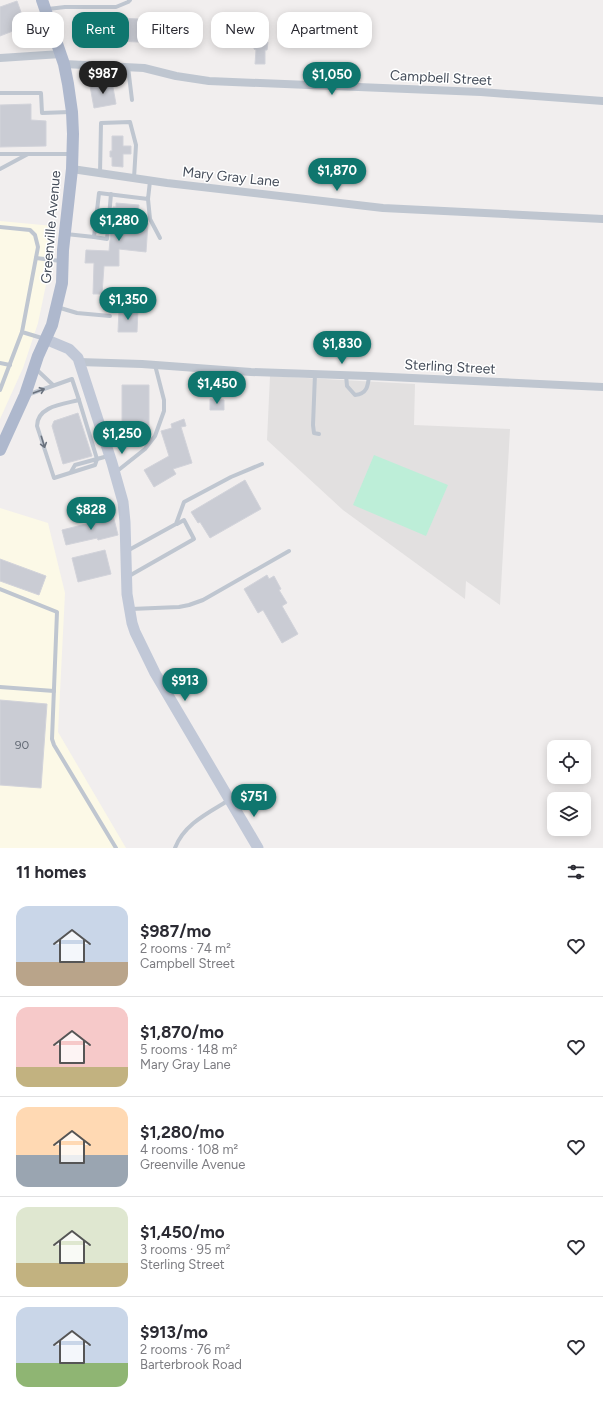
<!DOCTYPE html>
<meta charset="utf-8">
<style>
body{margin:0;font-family:Figtree,sans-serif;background:#f2f2f3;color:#2b2b33;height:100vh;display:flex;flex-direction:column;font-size:15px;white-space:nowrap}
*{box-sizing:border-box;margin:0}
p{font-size:13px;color:#7c7c81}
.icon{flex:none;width:22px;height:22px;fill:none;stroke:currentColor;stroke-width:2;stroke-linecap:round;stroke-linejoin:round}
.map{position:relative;height:848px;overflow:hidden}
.side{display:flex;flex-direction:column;background:#fff;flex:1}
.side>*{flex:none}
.hud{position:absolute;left:12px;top:12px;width:400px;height:36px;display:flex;gap:8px}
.controls{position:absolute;left:547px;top:740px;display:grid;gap:8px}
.controls a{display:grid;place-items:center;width:44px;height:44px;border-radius:8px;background:#fff;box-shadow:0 2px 10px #0003;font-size:20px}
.price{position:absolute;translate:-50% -34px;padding:0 9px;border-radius:14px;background:#0f766e;color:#fff;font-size:13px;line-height:26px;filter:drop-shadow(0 1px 2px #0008)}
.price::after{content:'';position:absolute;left:50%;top:24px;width:12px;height:9px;margin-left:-6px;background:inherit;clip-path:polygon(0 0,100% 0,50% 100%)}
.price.selected{background:#222;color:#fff}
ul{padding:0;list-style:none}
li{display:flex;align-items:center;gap:12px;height:100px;padding:0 16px}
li+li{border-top:1px solid #e1e1e2}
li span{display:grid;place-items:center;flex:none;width:112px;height:80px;border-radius:12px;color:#555}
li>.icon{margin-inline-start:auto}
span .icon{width:48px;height:48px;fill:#fffc;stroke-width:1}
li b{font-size:17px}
h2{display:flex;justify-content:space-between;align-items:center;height:48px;padding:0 16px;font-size:17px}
.chip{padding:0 14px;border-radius:12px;background:#fff;box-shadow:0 2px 10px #0003;font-size:14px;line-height:36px}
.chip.selected{background:#0f766e;color:#fff}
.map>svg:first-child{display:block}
</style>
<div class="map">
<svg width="603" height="848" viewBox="0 0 603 848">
<rect width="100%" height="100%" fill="#f1eeee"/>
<g fill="#fcf9e7">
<polygon points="0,221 53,226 47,280 38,323 23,368 0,419"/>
<polygon points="0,508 48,523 65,593 58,732 126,848 0,848"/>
</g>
<polygon fill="#e2e0e0" points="270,376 415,384 414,425 510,429 500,605 466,581 465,599 343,510 267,440"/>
<polygon fill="#bdeed8" points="374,455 448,485 426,536 353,505"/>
<g fill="#caccd4" stroke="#d2d3da">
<polygon points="17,1 26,26 0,36 0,7"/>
<polygon points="117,18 161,20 160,43 116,41"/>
<polygon points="254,41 268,42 267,50 265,50 265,64 255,64 256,50 254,49"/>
<polygon points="112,82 116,104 94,108 90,86"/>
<polygon points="31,104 31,120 46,121 46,146 0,147 0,105"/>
<polygon points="112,136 123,136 123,146 131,146 131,154 123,154 123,167 112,166 112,157 110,157 110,151 112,151"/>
<polygon points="116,203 139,205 137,222 148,223 146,252 119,249 119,266 104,266 102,294 93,294 94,263 85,263 86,250 109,251 113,207 116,207"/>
<polygon points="119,310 138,310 137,332 118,332"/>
<polygon points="122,385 149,385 149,431 139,431 139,428 122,428"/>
<polygon points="210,399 224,400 224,410 210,410"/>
<polygon points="78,413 92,456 63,464 52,426 54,421"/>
<polygon points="184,419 186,426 181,427 192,463 173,469 176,474 154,487 144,470 169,456 161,431 172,428 171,424"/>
<polygon points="245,480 261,509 210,538 200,522 198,523 191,512"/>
<polygon points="113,515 118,535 98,540 97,538 66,545 62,530 94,522 93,520"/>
<polygon points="105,550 111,574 78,582 72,558"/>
<polygon points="0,559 46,576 39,595 0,581"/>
<polygon points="267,575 269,579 274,576 281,589 279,590 287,603 282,606 298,634 282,643 263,610 258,613 244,589"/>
<polygon points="0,700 47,704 41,788 0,785"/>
</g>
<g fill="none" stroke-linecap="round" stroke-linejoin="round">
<g stroke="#bfc6d0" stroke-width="4">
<polyline points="48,9 65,7 116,7 128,2 130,0"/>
<polyline points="128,67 132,100"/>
<polyline points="0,93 41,93 42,113 70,112"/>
<polyline points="0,154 70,154"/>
<polyline points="0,169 28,154"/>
<polyline points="100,173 101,123 130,122 136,145 134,178"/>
<polyline points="148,199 150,219 160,238"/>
<polyline points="0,227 30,230 35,235 38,247 22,332 45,339"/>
<polyline points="66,234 94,237 99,193 148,199 150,181"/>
<polyline points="94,237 107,239 111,194"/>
<polyline points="36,258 61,261"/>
<polyline points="57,307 77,313 110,316"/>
<polyline points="0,363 10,365"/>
<polyline points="36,369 53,385"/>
<polyline points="315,374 313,425 314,433 319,434"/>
<path d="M346 375 347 386 355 395C367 394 368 386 369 376"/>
<polyline points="0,390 22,332"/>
<polyline points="27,395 72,379 79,400"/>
<path d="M97 459 95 465 54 478 37 426C37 406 64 404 79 400L97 459 108 456"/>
<polyline points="71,472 75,465 97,459"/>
<polyline points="116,472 145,449 155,436 164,411 164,400 155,365"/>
<polyline points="127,551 176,524 184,502 231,477 262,464"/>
<polyline points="129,576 194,539 184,520 177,524"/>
<polyline points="0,589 57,612 52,739 54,745 116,848"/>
<polyline points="131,609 179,607 189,605 203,600 289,551"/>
<polyline points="0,687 54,691"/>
<path d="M175 848C184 824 208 813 229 800"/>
</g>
<g stroke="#bfc6d0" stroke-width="8">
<polyline points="0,58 61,54"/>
<polyline points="64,64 144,68 176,76 209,81 481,92 603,101"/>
<polyline points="72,169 167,183 383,208 603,219"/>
<polyline points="79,362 142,364 251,372 369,376 603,387"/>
</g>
<polyline stroke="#c1c8d7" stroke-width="11" points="45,339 69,349 78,358 112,463 123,502 125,522 127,594 132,623 135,632 155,673 258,848"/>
<polyline stroke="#aeb8cd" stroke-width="12" points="0,450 25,395 38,356 52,325 62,283 63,250 72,169 73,134 72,112 68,84 64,64 42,0"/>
</g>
<defs><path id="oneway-shaft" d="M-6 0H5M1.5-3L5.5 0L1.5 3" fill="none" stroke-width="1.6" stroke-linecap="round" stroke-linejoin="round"/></defs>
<g stroke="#6a727e">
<use href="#oneway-shaft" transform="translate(39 391) rotate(-20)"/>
<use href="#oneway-shaft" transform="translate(43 442) rotate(73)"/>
</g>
<g text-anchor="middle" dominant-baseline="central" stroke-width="3" stroke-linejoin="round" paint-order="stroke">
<g font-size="12" fill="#676e79">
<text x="22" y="745">90</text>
</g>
<g font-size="14" fill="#464e5b" stroke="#fff">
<text transform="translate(441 78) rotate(3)">Campbell Street</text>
<text transform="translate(231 177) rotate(6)">Mary Gray Lane</text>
<text transform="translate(51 227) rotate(-85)">Greenville Avenue</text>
<text transform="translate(450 367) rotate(3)">Sterling Street</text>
</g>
</g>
</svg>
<div class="controls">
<a><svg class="icon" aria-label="locate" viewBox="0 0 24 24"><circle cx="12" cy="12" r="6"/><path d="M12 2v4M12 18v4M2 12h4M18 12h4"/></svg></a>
<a><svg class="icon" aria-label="layers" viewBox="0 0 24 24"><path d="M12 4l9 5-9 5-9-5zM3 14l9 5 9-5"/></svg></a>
</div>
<b class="price selected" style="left:103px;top:95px">$987</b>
<b class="price" style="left:332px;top:96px">$1,050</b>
<b class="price" style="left:337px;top:192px">$1,870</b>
<b class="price" style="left:119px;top:242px">$1,280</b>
<b class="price" style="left:128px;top:321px">$1,350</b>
<b class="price" style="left:342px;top:365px">$1,830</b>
<b class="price" style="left:217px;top:405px">$1,450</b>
<b class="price" style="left:122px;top:455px">$1,250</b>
<b class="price" style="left:91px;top:531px">$828</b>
<b class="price" style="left:185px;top:702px">$913</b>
<b class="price" style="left:254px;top:818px">$751</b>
<div class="hud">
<a class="chip">Buy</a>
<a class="chip selected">Rent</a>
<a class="chip">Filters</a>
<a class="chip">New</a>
<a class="chip">Apartment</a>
</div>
</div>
<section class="side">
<h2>11 homes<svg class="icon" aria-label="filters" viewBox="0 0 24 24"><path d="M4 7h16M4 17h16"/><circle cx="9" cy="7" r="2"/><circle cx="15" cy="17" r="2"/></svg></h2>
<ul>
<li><span style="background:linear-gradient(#c9d6e8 70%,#b9a48a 0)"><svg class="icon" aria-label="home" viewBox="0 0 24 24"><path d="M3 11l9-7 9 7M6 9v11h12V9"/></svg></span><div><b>$987/mo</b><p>2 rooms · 74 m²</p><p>Campbell Street</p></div><svg class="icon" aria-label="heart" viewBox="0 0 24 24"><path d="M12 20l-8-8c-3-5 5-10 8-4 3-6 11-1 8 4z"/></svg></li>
<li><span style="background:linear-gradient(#f6c9c9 75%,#c2b280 0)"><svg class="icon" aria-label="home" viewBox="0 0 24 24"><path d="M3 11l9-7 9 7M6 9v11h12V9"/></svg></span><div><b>$1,870/mo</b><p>5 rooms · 148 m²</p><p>Mary Gray Lane</p></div><svg class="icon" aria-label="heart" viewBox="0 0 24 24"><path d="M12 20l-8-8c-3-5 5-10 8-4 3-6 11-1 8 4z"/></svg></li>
<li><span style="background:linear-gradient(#ffd9b3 60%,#9aa5b1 0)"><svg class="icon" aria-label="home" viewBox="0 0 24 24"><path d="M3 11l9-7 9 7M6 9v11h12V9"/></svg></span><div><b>$1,280/mo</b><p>4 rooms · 108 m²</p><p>Greenville Avenue</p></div><svg class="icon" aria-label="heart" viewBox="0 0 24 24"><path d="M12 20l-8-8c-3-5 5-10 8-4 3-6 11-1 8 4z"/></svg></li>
<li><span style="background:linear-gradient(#dfe7d0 70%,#c2b280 0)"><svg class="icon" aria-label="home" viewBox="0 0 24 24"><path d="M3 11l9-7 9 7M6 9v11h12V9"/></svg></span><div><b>$1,450/mo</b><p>3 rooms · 95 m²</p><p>Sterling Street</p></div><svg class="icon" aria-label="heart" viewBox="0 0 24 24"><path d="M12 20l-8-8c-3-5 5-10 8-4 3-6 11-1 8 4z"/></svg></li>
<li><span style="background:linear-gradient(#c9d6e8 70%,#8fb573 0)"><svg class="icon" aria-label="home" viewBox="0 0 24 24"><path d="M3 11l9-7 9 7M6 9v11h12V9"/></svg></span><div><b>$913/mo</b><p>2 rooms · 76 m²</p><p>Barterbrook Road</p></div><svg class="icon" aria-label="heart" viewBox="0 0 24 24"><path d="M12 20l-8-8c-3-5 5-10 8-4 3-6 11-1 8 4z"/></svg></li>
</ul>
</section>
